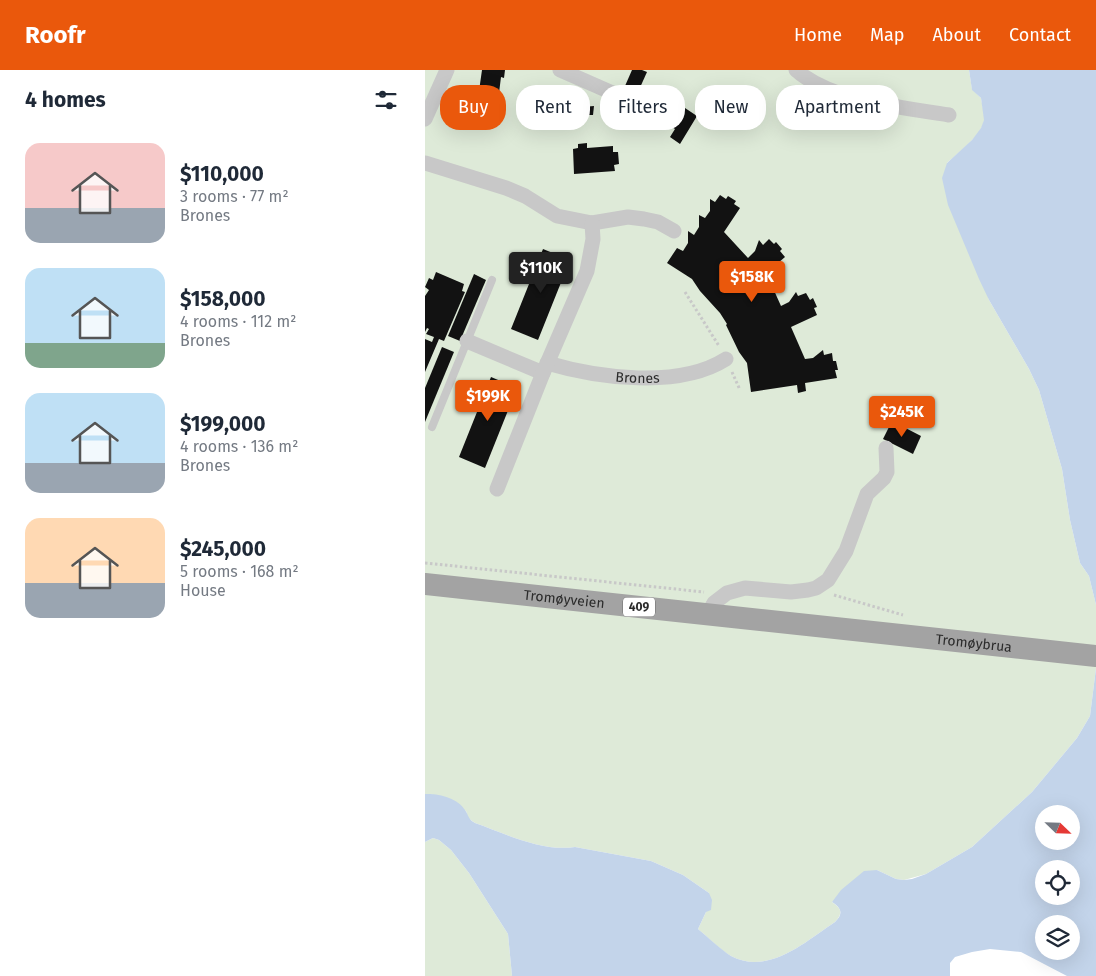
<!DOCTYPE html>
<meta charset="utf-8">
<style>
body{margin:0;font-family:"Fira Sans",sans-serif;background:#f2f2f3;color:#1f2937;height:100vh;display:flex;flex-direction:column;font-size:19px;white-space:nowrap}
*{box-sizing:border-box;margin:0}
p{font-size:16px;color:#747a83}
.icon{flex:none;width:28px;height:28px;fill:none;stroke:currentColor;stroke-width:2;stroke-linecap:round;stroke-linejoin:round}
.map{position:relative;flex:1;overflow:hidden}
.panel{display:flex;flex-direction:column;background:#fff;width:425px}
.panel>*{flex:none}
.top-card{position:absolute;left:15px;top:15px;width:475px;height:45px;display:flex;gap:10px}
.needle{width:32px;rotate:113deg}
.buttons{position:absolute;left:610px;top:735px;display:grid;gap:10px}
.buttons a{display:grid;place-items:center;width:45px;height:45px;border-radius:50%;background:#fff;box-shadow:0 5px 20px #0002;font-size:25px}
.price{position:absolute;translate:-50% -42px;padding:0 11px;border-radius:5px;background:#ea580c;color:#fff;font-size:16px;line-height:32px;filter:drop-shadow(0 1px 2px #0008)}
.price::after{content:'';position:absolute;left:50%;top:30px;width:15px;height:11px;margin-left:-8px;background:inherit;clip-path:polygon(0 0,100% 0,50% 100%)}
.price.on{background:#222;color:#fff}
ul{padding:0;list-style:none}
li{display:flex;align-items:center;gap:15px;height:125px;padding:0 25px}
li span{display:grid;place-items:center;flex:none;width:140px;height:100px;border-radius:15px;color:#555}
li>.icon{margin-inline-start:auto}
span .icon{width:60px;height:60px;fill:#fffc;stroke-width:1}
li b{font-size:21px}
h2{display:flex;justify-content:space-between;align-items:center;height:60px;padding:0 25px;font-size:21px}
.chip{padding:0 18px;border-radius:20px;background:#fff;box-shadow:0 5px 20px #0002;font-size:18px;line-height:45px}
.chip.on{background:#ea580c;color:#fff}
header{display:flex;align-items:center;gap:30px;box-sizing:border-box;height:70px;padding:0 25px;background:#ea580c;color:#fff}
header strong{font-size:24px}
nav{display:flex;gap:28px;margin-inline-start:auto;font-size:18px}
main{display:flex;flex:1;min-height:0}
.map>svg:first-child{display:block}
</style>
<header>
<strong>Roofr</strong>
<nav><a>Home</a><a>Map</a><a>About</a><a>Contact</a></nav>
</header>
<main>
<section class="panel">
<h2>4 homes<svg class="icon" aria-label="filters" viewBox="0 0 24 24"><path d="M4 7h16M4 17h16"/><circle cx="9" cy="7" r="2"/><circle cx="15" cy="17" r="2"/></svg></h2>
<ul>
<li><span style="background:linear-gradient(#f6c9c9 65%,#9aa5b1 0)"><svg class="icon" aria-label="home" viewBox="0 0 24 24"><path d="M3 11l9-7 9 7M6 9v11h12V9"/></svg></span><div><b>$110,000</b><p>3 rooms · 77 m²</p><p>Brones</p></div></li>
<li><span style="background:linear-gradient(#bfe0f5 75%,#7fa58c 0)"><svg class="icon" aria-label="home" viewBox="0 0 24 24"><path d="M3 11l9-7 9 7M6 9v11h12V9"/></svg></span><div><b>$158,000</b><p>4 rooms · 112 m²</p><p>Brones</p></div></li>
<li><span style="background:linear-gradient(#bfe0f5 70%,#9aa5b1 0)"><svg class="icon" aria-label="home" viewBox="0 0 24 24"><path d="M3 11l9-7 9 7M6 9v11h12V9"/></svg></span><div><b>$199,000</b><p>4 rooms · 136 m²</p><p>Brones</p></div></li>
<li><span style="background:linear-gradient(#ffd9b3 65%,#9aa5b1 0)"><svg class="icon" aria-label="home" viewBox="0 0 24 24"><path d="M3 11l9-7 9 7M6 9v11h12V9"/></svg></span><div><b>$245,000</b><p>5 rooms · 168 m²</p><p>House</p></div></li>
</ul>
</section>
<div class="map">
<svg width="671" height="906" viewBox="0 0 671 906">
<rect width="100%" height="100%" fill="#fff"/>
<g fill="#deead8">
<path d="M0 0H544L547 19 556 28C557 35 560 45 559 51 556 66 533 83 522 93L564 230 604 299 614 320 637 399 645 450 655 493 664 506 671 535V598L665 646 652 668 607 722 547 777 501 804 479 810 471 809 452 800 407 832C417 839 418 843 410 852 381 871 344 906 306 886 294 879 284 868 273 859L281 842 284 823 258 805 226 791 150 777C117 782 81 764 50 753L43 748 41 741 6 724H0Z"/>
<polygon points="8,768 14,770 26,780 44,803 83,864 87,906 0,906 0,772"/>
</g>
<g fill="#c3d4ea" fill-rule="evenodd">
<polygon points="544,0 671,0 671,535 664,506 655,493 645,450 637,399 614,320 604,299 564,230 554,209 523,135 517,108 522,93 547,70 556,58 559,50 556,28 547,20"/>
<path d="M671 598V906H642L596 882 565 879 547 882 530 887 525 893V906H87L83 864 44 803 26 780 14 770 8 768 0 772V724C13 723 33 728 40 740 44 746 43 749 50 753 81 764 117 782 150 777L226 791 258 805 284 823 287 830 286 840 281 842 273 859C284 868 295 879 306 886 344 906 381 871 410 852 419 843 416 838 407 832L416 820 439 801 452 800 471 809 479 810 487 809 501 804 547 777 607 722 652 668 665 646ZM619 744H646V771H619ZM619 799H646V826H619ZM619 854H646V881H619Z"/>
</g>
<g fill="#121212">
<polygon points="57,0 80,0 79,8 76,7 74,23 73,23 72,27 68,27 68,23 54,21"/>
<polygon points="207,0 217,0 222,2 213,22 200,16"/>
<polygon points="126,23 130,37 124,39 129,53 115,58 105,31"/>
<polygon points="251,32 272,46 255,74 245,67 250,59 238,51"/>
<polygon points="169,36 168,45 159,45 158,37"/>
<polygon points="162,73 162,78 188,76 188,82 193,82 194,94 189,95 190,101 149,104 148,79 153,78 153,74"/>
<polygon points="295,125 301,129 303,126 311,131 309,134 315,138 299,162 323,188 330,181 334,170 338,175 344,169 349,174 351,172 357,179 355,181 360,187 338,206 347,216 356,236 364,232 371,222 373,226 381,223 385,230 388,228 392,237 389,238 392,245 366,257 380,289 388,288 398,280 399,285 407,283 408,291 411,291 413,300 410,300 412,308 380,313 381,321 373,323 372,315 326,322 322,293 314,282 301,255 302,254 295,243 275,221 267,209 242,193 252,178 258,181 263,173 263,161 269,165 274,157 274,145 280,148 285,141 285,129 290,132"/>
<polygon points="118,179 145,190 113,270 86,259"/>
<polygon points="11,202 39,214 37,221 40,222 19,271 14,269 0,302 0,269 7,272 9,267 1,264 4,259 2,258 0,262 0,226 4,220 0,217 4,208 8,210"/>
<polygon points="49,204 61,210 35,271 23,266"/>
<polygon points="17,277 29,282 0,352 0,318"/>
<polygon points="66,307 92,318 60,398 34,387"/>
<polygon points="467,351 496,366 488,384 458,369"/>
</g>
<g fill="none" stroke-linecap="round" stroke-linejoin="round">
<g stroke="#c8c8c8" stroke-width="3" stroke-dasharray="2.5 2.5" stroke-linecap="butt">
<polyline points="260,222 294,276"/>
<polyline points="307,302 315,320"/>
<polyline points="0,493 279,522"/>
<polyline points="409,525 478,545"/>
</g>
<polyline stroke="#c8c8c8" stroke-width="8" points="7,357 67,210"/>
<g stroke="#c8c8c8" stroke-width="15">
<polyline points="135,0 190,24"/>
<path d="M371 0C407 32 477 37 524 45"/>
<polyline points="0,49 22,0"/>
<polyline points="0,93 81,118 100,126 132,146 167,153 203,147 219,149 233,152 249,161"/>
<polyline points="42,271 118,303"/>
<path id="s1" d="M122 293C173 308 254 319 301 289"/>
<polyline points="72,419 118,303 162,201 168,169 167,153"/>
<polyline points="282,545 289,533 302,523 320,518 366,522 383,520 391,518 403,510 421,481 442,424 459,408 462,402 461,378"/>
</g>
<path stroke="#a3a3a3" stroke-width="22" id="s2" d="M0 514 671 586"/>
</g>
<g text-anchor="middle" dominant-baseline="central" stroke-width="5" stroke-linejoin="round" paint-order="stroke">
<rect fill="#fff" stroke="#6b6b6b" stroke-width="1" x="198" y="527.5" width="32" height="19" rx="4"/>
<g font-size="12" font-weight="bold" fill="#2b2b2b">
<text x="214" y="537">409</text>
</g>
<g font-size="14" fill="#2b2b2b" stroke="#fff">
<text stroke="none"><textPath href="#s1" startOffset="92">Brones</textPath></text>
<text stroke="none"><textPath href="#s2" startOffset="140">Tromøyveien</textPath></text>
<text stroke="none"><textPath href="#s2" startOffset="552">Tromøybrua</textPath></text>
</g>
</g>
</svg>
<div class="buttons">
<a><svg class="needle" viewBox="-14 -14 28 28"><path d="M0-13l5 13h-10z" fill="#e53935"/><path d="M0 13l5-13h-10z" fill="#747a83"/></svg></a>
<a><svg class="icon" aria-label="locate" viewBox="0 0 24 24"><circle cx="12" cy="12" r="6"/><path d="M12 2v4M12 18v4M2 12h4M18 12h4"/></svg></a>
<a><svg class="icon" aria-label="layers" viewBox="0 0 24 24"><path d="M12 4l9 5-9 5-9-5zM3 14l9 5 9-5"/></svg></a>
</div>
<b class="price on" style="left:116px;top:224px">$110K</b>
<b class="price" style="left:327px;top:233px">$158K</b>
<b class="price" style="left:63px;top:352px">$199K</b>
<b class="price" style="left:477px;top:368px">$245K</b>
<div class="top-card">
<a class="chip on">Buy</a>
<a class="chip">Rent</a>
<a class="chip">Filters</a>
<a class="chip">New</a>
<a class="chip">Apartment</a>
</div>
</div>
</main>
